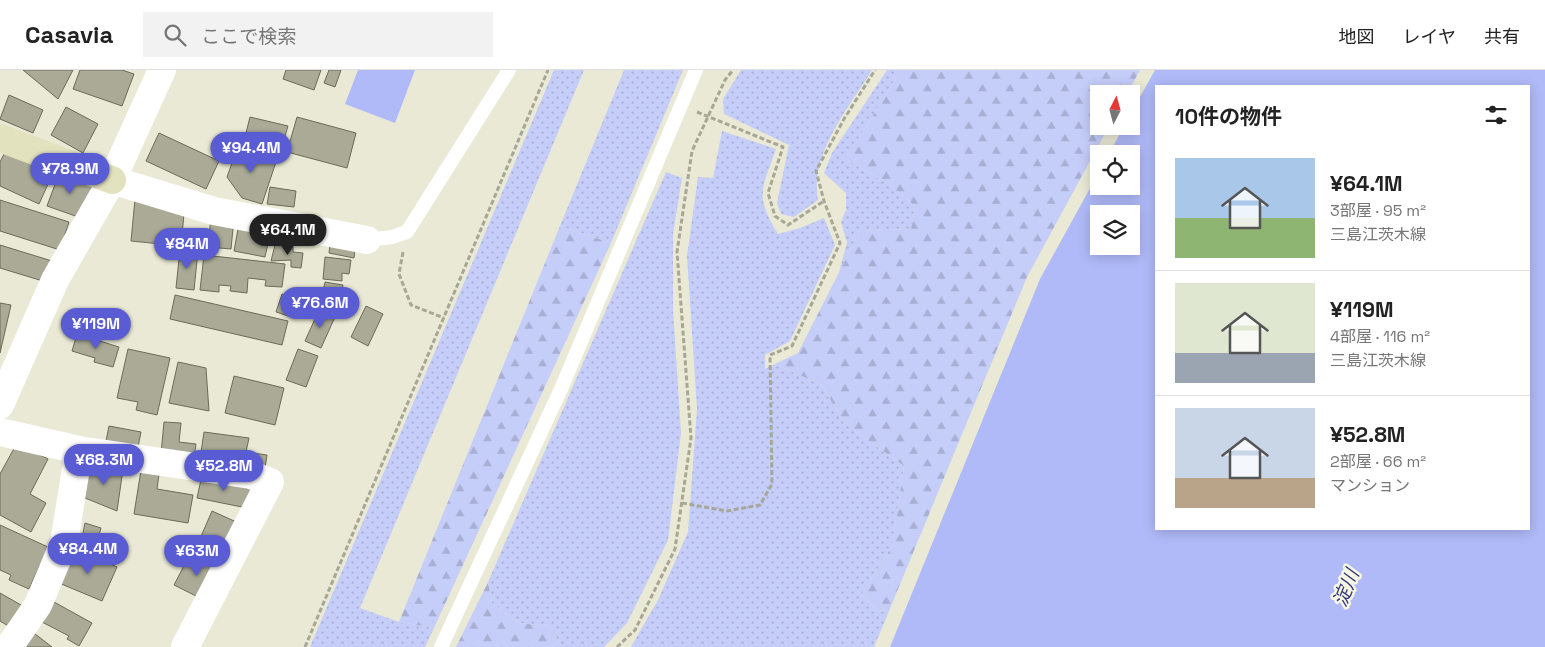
<!DOCTYPE html>
<html lang="ja">
<meta charset="utf-8">
<style>
body{margin:0;font-family:"Space Grotesk","Noto Sans JP",sans-serif;background:#f2f2f2;color:#222;height:100vh;display:flex;flex-direction:column;font-size:19px;white-space:nowrap}
*{box-sizing:border-box;margin:0}
p{font-size:16px;color:#767676}
.icon{flex:none;width:28px;height:28px;fill:none;stroke:currentColor;stroke-width:2;stroke-linecap:round;stroke-linejoin:round}
.map{position:relative;flex:1;overflow:hidden}
.side{position:absolute;left:1155px;top:15px;width:375px;height:445px;display:flex;flex-direction:column;background:#fff;border-radius:0px;box-shadow:0 2px 12px #0003}
.side>*{flex:none}
.needle{width:32px;rotate:6deg}
.buttons{position:absolute;left:1090px;top:15px;display:grid;gap:10px}
.buttons a{display:grid;place-items:center;width:50px;height:50px;border-radius:0px;background:#fff;box-shadow:0 2px 12px #0003;font-size:25px}
.price{position:absolute;translate:-50% -42px;padding:0 11px;border-radius:18px;background:#595cd3;color:#fff;font-size:16px;line-height:32px;filter:drop-shadow(0 1px 2px #0008)}
.price::after{content:'';position:absolute;left:50%;top:30px;width:15px;height:11px;margin-left:-8px;background:inherit;clip-path:polygon(0 0,100% 0,50% 100%)}
.price.on{background:#222;color:#fff}
ul{padding:0;list-style:none}
li{display:flex;align-items:center;gap:15px;height:125px;padding:0 20px}
li+li{border-top:1px solid #e0e0e0}
li span{display:grid;place-items:center;flex:none;width:140px;height:100px;border-radius:0px;color:#555}
li>.icon{margin-inline-start:auto}
span .icon{width:60px;height:60px;fill:#fffc;stroke-width:1}
li b{font-size:21px}
h2{display:flex;justify-content:space-between;align-items:center;height:60px;padding:0 20px;font-size:21px}
header{display:flex;align-items:center;gap:30px;box-sizing:border-box;height:70px;padding:0 25px;background:#fff;border-bottom:1px solid #e0e0e0}
header strong{font-size:24px}
nav{display:flex;gap:28px;margin-inline-start:auto;font-size:18px}
.search{width:350px;height:45px;background:#f2f2f2;display:flex;align-items:center;gap:12px;box-sizing:border-box;padding:0 18px;border-radius:0px;color:#767676;font-size:19px}
.map>svg:first-child{display:block}
</style>
<header>
<strong>Casavia</strong>
<div class="search"><svg class="icon" aria-label="search" viewBox="0 0 24 24"><circle cx="10" cy="10" r="6"/><path d="M15 15l6 6"/></svg>ここで検索</div>
<nav><a>地図</a><a>レイヤ</a><a>共有</a></nav>
</header>
<div class="map">
<svg width="1545" height="577" viewBox="0 0 1545 577">
<defs>
<pattern id="grass-dots" width="8" height="8" patternUnits="userSpaceOnUse" patternTransform="scale(1.25)"><rect width="8" height="8" fill="#c5cdf9"/><path d="M2 2h.1M6 6h.1" fill="none" stroke="#a8afd4" stroke-width="1.8" stroke-linecap="round"/></pattern>
<pattern id="forest-firs" width="22" height="20" patternUnits="userSpaceOnUse" patternTransform="scale(1.25)"><rect width="22" height="20" fill="#c5cdf9"/><path d="M5 1l3.5 6h-7zM16 11l3.5 6h-7z" fill="#a8afd4"/></pattern>
</defs>
<rect width="100%" height="100%" fill="#e9e9d5"/>
<g fill="url(#grass-dots)">
<polygon points="554,0 584,0 360,538 399,552 434,558 425,577 310,577"/>
<polygon points="624,0 683,0 611,173 560,156"/>
<path d="M741 0H872C849 38 809 84 818 130L794 147 781 144 777 133 789 75 724 44 723 29Z"/>
<polygon points="887,0 901,0 846,89 888,114 915,136 911,159 860,161 839,202 847,173 841,152 846,140 846,123 824,103 832,83"/>
<path d="M722 61 776 79C762 120 754 125 778 164L800 158 824 148 835 175 790 271 765 285V299L775 294 822 315 844 353 904 396 892 476 862 524 877 540 889 541 874 577H631L658 530 688 462 697 339 687 186 698 107 713 108Z"/>
<polygon points="666,102 682,108 673,163 673,240 681,363 668,470 627,553 604,577 562,577 549,556 518,553 492,533 488,512"/>
</g>
<g fill="url(#forest-firs)">
<polygon points="901,0 1140,0 1127,24 1099,24 1099,56 1109,56 1027,207 889,541 877,540 862,524 892,476 904,396 844,353 822,315 775,294 798,283 860,161 911,159 915,136 888,114 846,89"/>
<polygon points="560,156 611,173 434,558 399,552"/>
<polygon points="488,512 492,533 518,553 549,556 562,577 456,577"/>
</g>
<g fill="#b0baf8" fill-rule="evenodd">
<polygon points="358,0 415,0 395,53 345,34"/>
<path d="M1155 0H1545V577H890L1040 209 1099 102V116H1131V84H1109L1124 56H1131V43ZM1156 16H1529V459H1156ZM1099 144H1131V176H1099Z"/>
</g>
<g fill="#aaaa97" stroke="#6b6b5a">
<polygon points="23,0 73,0 58,29"/>
<polygon points="80,0 122,0 134,4 122,36 73,19"/>
<polygon points="286,0 321,0 314,20 283,9"/>
<polygon points="329,0 341,0 335,17 324,13"/>
<polygon points="9,25 43,40 33,63 0,49"/>
<polygon points="66,37 98,54 83,83 51,65"/>
<polygon points="250,47 288,56 281,80 244,71"/>
<polygon points="297,47 356,63 347,98 287,82"/>
<polygon points="159,63 219,91 206,119 146,91"/>
<polygon points="238,76 277,89 262,134 242,128 227,107"/>
<polygon points="5,82 53,103 39,134 0,116 0,92"/>
<polygon points="60,101 93,114 81,148 47,136"/>
<polygon points="270,117 296,121 294,137 267,134"/>
<polygon points="135,129 185,133 181,176 131,171"/>
<polygon points="0,130 69,152 60,180 0,161"/>
<polygon points="211,146 234,148 231,179 208,177"/>
<polygon points="240,148 272,155 265,187 234,181"/>
<polygon points="331,167 355,178 354,188 329,183"/>
<polygon points="0,175 52,191 46,212 0,198"/>
<polygon points="275,175 293,177 293,182 303,183 301,198 291,197 291,190 271,191"/>
<polygon points="180,179 198,181 194,220 176,218"/>
<polygon points="204,185 285,194 282,217 265,216 266,210 248,208 247,223 230,221 231,216 219,215 219,222 200,220"/>
<polygon points="325,187 351,190 349,204 342,203 342,211 323,209"/>
<polygon points="325,212 343,215 337,246 319,242"/>
<polygon points="282,224 300,231 295,248 276,242"/>
<polygon points="175,225 288,251 282,275 170,249"/>
<polygon points="0,233 11,235 0,283"/>
<polygon points="366,236 383,244 368,276 351,267"/>
<polygon points="319,240 335,247 321,278 305,271"/>
<polygon points="77,264 119,277 113,297 94,292 95,288 72,281"/>
<polygon points="128,279 170,288 157,345 136,340 138,332 117,328"/>
<polygon points="298,279 318,286 306,317 286,310"/>
<polygon points="178,292 206,298 209,341 169,333"/>
<polygon points="234,306 284,318 275,355 225,343"/>
<polygon points="164,352 181,353 179,372 196,374 194,388 161,384"/>
<polygon points="109,356 141,362 137,382 105,376"/>
<polygon points="204,362 249,368 246,382 267,385 265,398 200,389"/>
<polygon points="17,373 48,389 30,424 46,433 31,462 0,445 0,404"/>
<polygon points="90,394 123,399 117,441 85,428"/>
<polygon points="142,394 160,397 157,419 193,425 188,453 134,444"/>
<polygon points="202,405 252,415 247,438 197,428"/>
<polygon points="212,441 243,455 229,485 199,471"/>
<polygon points="85,453 101,458 97,472 82,468"/>
<polygon points="0,455 48,477 29,519 9,510 11,505 0,500"/>
<polygon points="73,478 117,497 102,531 59,513"/>
<polygon points="190,484 220,499 204,530 174,515"/>
<polygon points="0,523 28,539 15,560 0,551"/>
<polygon points="54,532 92,553 79,576 67,569 69,566 42,552"/>
<polygon points="30,560 52,577 17,577"/>
</g>
<g fill="none" stroke-linecap="round" stroke-linejoin="round">
<g stroke="#a7a797" stroke-width="3" stroke-dasharray="5 2.5" stroke-linecap="butt">
<polyline points="697,42 783,77 768,123 775,146 788,155 824,131"/>
<polyline points="403,182 399,204 411,235 444,248"/>
<polyline points="682,433 727,441 760,435 772,414 770,285 792,276 840,173 824,131 816,101 844,49 875,0"/>
<polyline points="305,577 548,0"/>
<polyline points="617,577 635,560 675,479 691,368 677,182 692,81 725,10 733,0"/>
</g>
<g stroke="#fff" stroke-width="14">
<polyline points="367,170 392,167 407,162 509,0"/>
<polyline points="441,577 561,319 696,0"/>
</g>
<g stroke="#fff" stroke-width="28">
<polyline points="112,110 214,141 367,170"/>
<polyline points="0,335 55,210 112,110 162,0"/>
<polyline points="0,362 79,380 251,405 270,412 185,577"/>
<polyline points="9,577 38,535 64,473 79,380"/>
</g>
<polyline stroke="#e3e2bf" stroke-width="28" points="0,68 112,110"/>
</g>
<g text-anchor="middle" dominant-baseline="central" stroke-width="5" stroke-linejoin="round" paint-order="stroke">
<g font-size="19" font-style="italic" fill="#34367e" stroke="#f6f7e2">
<text transform="translate(1346 518) rotate(-68)">淀川</text>
</g>
</g>
</svg>
<div class="buttons">
<a><svg class="needle" viewBox="-14 -14 28 28"><path d="M0-13l5 13h-10z" fill="#e53935"/><path d="M0 13l5-13h-10z" fill="#767676"/></svg></a>
<a><svg class="icon" aria-label="locate" viewBox="0 0 24 24"><circle cx="12" cy="12" r="6"/><path d="M12 2v4M12 18v4M2 12h4M18 12h4"/></svg></a>
<a><svg class="icon" aria-label="layers" viewBox="0 0 24 24"><path d="M12 4l9 5-9 5-9-5zM3 14l9 5 9-5"/></svg></a>
</div>
<b class="price" style="left:251px;top:104px">¥94.4M</b>
<b class="price" style="left:70px;top:125px">¥78.9M</b>
<b class="price on" style="left:288px;top:186px">¥64.1M</b>
<b class="price" style="left:187px;top:200px">¥84M</b>
<b class="price" style="left:320px;top:259px">¥76.6M</b>
<b class="price" style="left:96px;top:280px">¥119M</b>
<b class="price" style="left:104px;top:416px">¥68.3M</b>
<b class="price" style="left:224px;top:422px">¥52.8M</b>
<b class="price" style="left:88px;top:505px">¥84.4M</b>
<b class="price" style="left:197px;top:507px">¥63M</b>
<section class="side">
<h2>10件の物件<svg class="icon" aria-label="filters" viewBox="0 0 24 24"><path d="M4 7h16M4 17h16"/><circle cx="9" cy="7" r="2"/><circle cx="15" cy="17" r="2"/></svg></h2>
<ul>
<li><span style="background:linear-gradient(#a9c7e8 60%,#8fb573 0)"><svg class="icon" aria-label="home" viewBox="0 0 24 24"><path d="M3 11l9-7 9 7M6 9v11h12V9"/></svg></span><div><b>¥64.1M</b><p>3部屋 · 95 m²</p><p>三島江茨木線</p></div></li>
<li><span style="background:linear-gradient(#dfe7d0 70%,#9aa5b1 0)"><svg class="icon" aria-label="home" viewBox="0 0 24 24"><path d="M3 11l9-7 9 7M6 9v11h12V9"/></svg></span><div><b>¥119M</b><p>4部屋 · 116 m²</p><p>三島江茨木線</p></div></li>
<li><span style="background:linear-gradient(#c9d6e8 70%,#b9a48a 0)"><svg class="icon" aria-label="home" viewBox="0 0 24 24"><path d="M3 11l9-7 9 7M6 9v11h12V9"/></svg></span><div><b>¥52.8M</b><p>2部屋 · 66 m²</p><p>マンション</p></div></li>
</ul>
</section>
</div>
